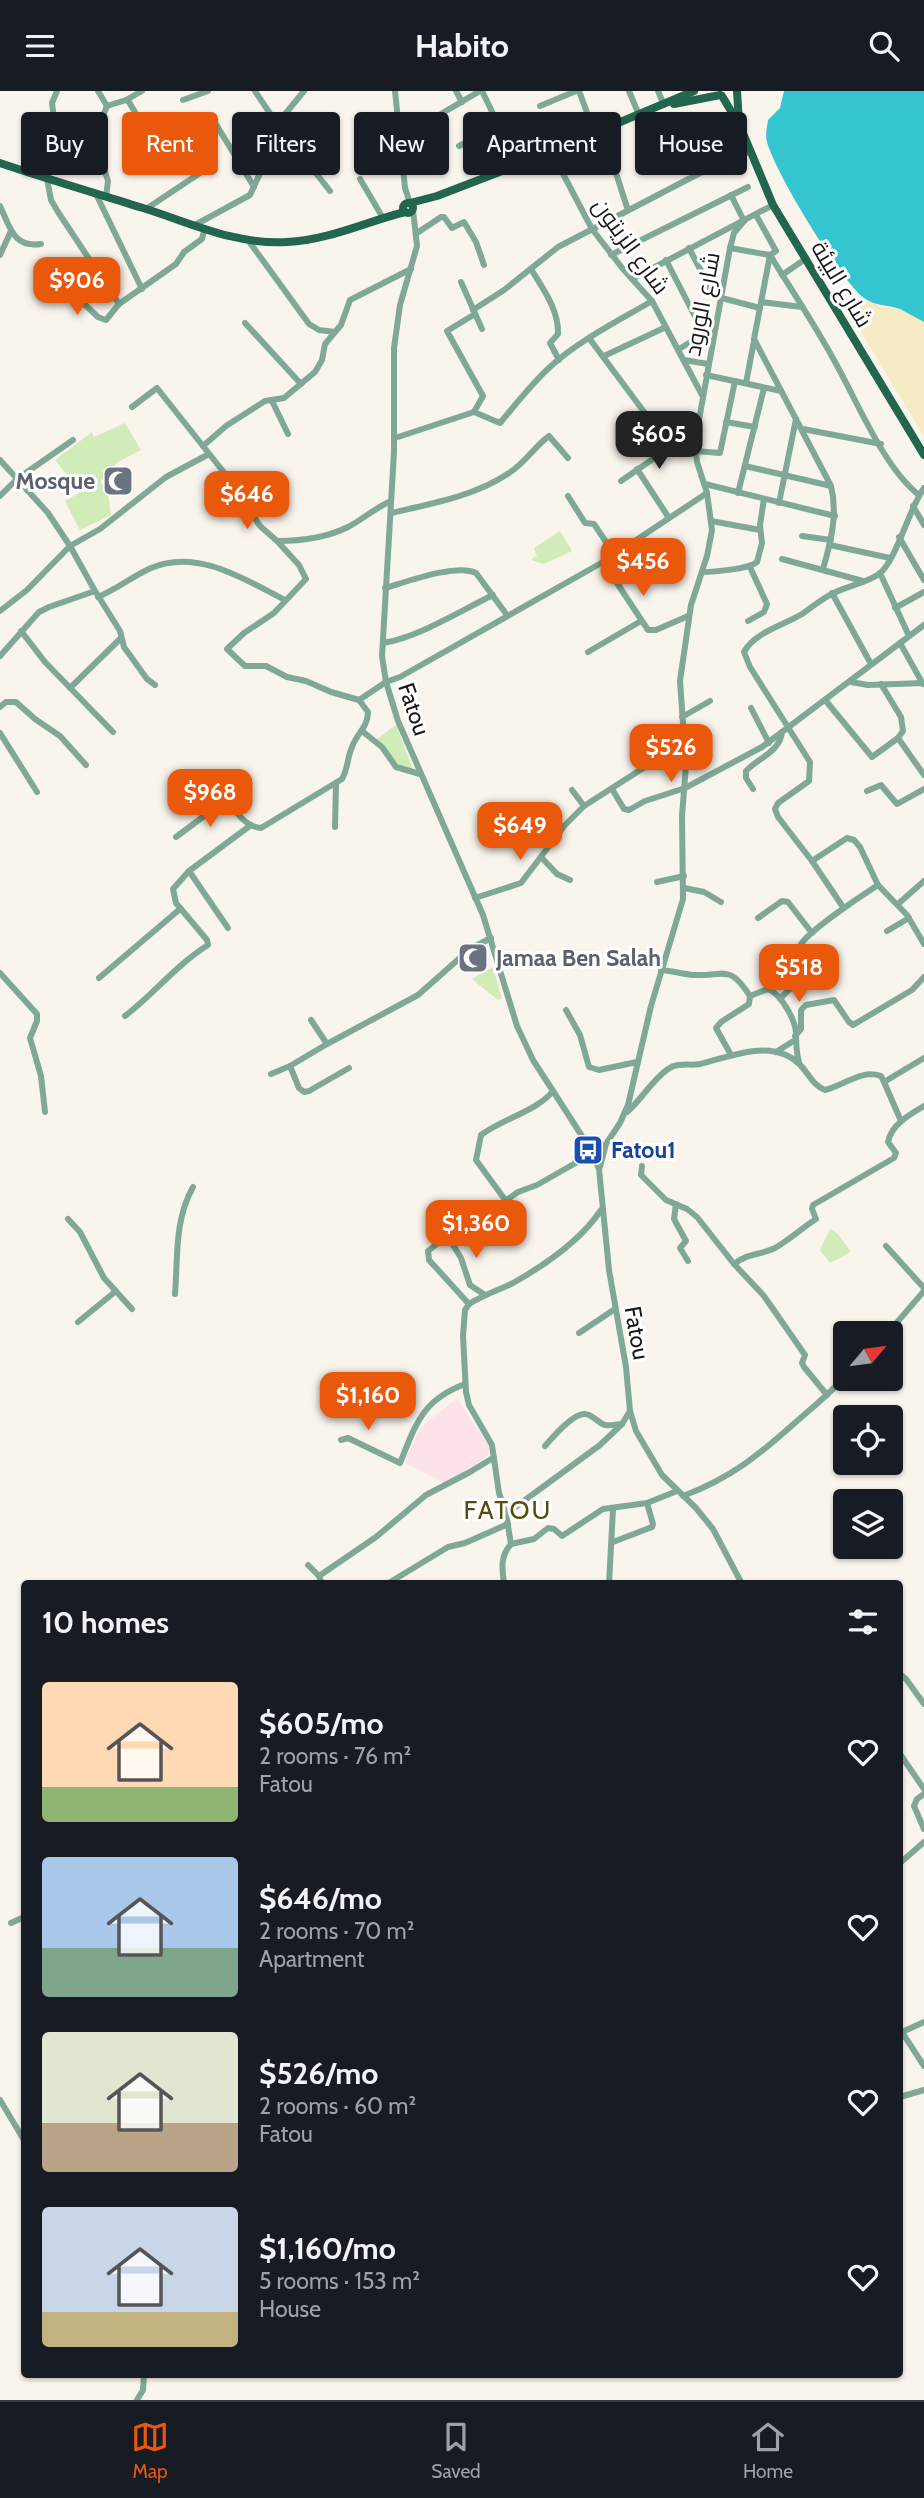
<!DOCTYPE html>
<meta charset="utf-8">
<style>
body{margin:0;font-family:Cabin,Cairo,sans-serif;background:#242831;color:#f1f3f6;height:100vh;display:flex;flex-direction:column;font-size:26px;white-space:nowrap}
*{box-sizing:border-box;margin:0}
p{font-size:23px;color:#9ea1a6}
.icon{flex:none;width:38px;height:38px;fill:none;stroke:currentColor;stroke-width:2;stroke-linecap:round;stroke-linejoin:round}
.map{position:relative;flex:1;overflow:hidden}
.side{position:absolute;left:21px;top:1489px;width:882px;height:798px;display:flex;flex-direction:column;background:#171b24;border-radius:7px;box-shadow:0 2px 5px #0004}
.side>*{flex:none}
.guide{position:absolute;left:21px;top:21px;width:882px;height:63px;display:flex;gap:14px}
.needle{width:46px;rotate:61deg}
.controls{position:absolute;left:833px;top:1230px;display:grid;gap:14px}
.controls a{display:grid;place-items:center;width:70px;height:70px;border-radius:7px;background:#171b24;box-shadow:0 2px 5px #0004;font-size:35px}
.price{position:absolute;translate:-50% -60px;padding:0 16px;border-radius:14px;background:#ea580c;color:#fff;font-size:23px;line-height:46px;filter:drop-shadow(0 2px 4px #0008)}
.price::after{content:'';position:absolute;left:50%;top:42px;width:21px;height:16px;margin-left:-10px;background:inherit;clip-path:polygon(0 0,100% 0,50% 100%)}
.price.active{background:#222;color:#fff}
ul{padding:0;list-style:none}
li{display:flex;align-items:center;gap:21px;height:175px;padding:0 21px}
li span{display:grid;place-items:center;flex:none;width:196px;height:140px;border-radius:7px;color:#555}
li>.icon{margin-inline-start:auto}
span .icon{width:84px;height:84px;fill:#fffc;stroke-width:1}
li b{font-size:30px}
h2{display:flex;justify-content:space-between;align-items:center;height:84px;padding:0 21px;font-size:30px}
.tag{padding:0 24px;border-radius:7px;background:#171b24;box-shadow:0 2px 5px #0004;font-size:24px;line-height:63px}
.tag.active{background:#ea580c;color:#fff}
header{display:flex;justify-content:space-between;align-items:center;height:91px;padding:0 21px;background:#171b24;font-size:32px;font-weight:800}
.menu{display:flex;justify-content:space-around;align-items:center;height:98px;border-top:2px solid #363941;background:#171b24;font-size:19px;color:#9ea1a6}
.menu a{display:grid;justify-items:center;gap:4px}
.menu .active{color:#ea580c}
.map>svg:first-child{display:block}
</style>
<header><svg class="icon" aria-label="menu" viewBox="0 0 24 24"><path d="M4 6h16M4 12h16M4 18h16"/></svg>Habito<svg class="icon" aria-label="search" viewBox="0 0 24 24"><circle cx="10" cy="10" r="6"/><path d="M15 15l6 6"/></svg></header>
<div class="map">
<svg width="924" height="2309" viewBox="0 0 924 2309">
<rect width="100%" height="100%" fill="#f9f4ec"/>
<polygon fill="#fde3e8" points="457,1307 490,1357 489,1362 472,1380 445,1392 405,1372 405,1369 417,1343 427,1331"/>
<g fill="#d1ecb8">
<polygon points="125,332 141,359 118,371 101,390 109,408 111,424 80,439 65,410 81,401 55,369 92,341 94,346"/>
<polygon points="560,440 572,460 544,473 532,469 532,467 537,465 534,457"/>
<polygon points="396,634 413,679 399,677 377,648"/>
<polygon points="493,876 502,908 498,909 472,888"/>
<polygon points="830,1138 837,1142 851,1161 830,1172 820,1159"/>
</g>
<polygon fill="#f5ebc5" points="862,205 881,216 897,217 924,231 924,345 846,216"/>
<path fill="#34c5d0" d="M784 0H924V231C916 227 908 222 900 218 887 213 876 216 864 207 840 189 775 81 767 51 765 44 767 36 768 29L780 17Z"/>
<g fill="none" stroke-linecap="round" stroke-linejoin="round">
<g stroke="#7fa996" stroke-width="6">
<polyline points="98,0 107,15 126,9 129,11 142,33"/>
<polyline points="255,0 277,33 330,100"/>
<polyline points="395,0 405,97 410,112"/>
<polyline points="456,0 462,11"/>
<polyline points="482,0 518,74"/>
<polyline points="579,0 595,43"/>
<polyline points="629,0 639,24"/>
<polyline points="658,0 664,14"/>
<polyline points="126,9 142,0"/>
<polyline points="183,9 208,0"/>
<polyline points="540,15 576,0"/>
<polyline points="53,20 52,12 57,0"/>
<polyline points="191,29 205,24 211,25 254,96"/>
<path d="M601 40C612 66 619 93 628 119"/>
<polyline points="400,47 480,0"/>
<polyline points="459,55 500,34"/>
<polyline points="551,60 592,138 623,178 652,210 702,304"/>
<polyline points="47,88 51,109 58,121 119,213"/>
<polyline points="360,88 383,127"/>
<polyline points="96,103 142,198"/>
<polyline points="731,104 744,130"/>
<polyline points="106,106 108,90 98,57 102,43 103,25 107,15"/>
<path d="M0 115C10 136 13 157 41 153"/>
<polyline points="146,118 200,82"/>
<polyline points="413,119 417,155 400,214 394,257 394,361 382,565 386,591 398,630 483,824 517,935 533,969 591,1059 599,1078 609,1179 626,1276 630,1320 636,1340 662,1384 696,1417 713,1438 742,1493"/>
<path d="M756 124 776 160 770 164 754 248 831 395C838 423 831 450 823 478"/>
<polyline points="615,127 628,155"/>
<polyline points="193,135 250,104 261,80 277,33 304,0"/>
<polyline points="417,142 441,126 444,126 452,137 464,131 476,151 484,174"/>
<polyline points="248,149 309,233 319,239 335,241"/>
<polyline points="689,157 714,205 760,217"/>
<polyline points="730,157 770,164"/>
<polyline points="0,164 11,140"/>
<polyline points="611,164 748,96"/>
<path d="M770 164C792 200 815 234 835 271 857 310 884 377 919 404"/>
<polyline points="666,169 704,243 679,258"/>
<path d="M531 178C543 198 559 219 558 243L550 252 559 269"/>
<polyline points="782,184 804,169"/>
<polyline points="632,188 773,114"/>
<polyline points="461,191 482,238"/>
<polyline points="65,195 98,226 106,229 119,213 176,173 184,161 202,148 204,140"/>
<polyline points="761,211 802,216"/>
<polyline points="473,219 504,199 558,156 700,82 749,61"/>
<path d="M475 223 447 240 483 305 474 321 500 332C516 313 532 292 551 275 580 249 618 230 652 210"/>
<polyline points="245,232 301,293"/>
<polyline points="589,247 662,345 672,349 695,351"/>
<polyline points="604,265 666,236"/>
<polyline points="684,269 708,273"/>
<polyline points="706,284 781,300"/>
<polyline points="746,292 754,250"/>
<polyline points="272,310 288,343"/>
<path d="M132 316 157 297 222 379 260 435 277 450C301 450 326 447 348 436 363 428 375 417 391 410"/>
<polyline points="726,331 755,336"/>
<polyline points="803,338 881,353"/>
<polyline points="395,347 474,321"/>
<polyline points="203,355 226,335 265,310 284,307 315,281 322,269 325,253 341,234 350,209 411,178"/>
<polyline points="695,360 720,362 735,290"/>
<polyline points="0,369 48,422 70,455 95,500"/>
<polyline points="745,375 831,395"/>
<polyline points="637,378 669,427"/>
<polyline points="621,390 666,359 672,349"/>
<polyline points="705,393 835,425"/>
<polyline points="738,402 764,297"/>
<polyline points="0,405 17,388 73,349"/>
<polyline points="568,405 585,432 594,433 614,463"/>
<polyline points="779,412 796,328"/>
<polyline points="913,415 924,434"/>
<path d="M391 422C431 413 475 405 509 382 525 372 535 355 549 345L568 367"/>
<polyline points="711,430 760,439"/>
<polyline points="802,445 831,449"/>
<polyline points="899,446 924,489"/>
<polyline points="830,454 890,467"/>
<polyline points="782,468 863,490"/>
<polyline points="603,471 648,539 656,539 688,525"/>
<path d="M702 481C713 481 749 478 757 471L762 452 760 434 764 408"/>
<polyline points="880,482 909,545"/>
<path d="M385 497C406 491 457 472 476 482L507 524"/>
<polyline points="832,502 871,573"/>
<path d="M98 506C117 498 133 485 151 477 197 457 246 489 285 509"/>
<polyline points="895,517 924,501"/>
<polyline points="0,520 27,499 70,455 100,438 166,386 209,363"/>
<polyline points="748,530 764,521 767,513 750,476"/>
<polyline points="21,540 45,571 113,641"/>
<path d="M383 552C419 546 460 520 493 504"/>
<polyline points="900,552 923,593"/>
<polyline points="588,561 641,530"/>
<polyline points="0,565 39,521 49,516 95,500 120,540 124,556 147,588 155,594"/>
<polyline points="851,591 868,594 924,592"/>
<polyline points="70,597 121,547"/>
<polyline points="359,609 386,591 400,586 603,471 707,402"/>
<polyline points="826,610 872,666 898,647 903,640 901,626 881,593"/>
<polyline points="0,616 6,611 16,611 35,628 60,645 86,674"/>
<polyline points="751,617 769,652"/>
<polyline points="682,626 710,610"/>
<polyline points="362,640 382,656 396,676 420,683"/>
<polyline points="0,642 37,701"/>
<polyline points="898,647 924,684"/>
<path d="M218 687C225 705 239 735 261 737L342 688C348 678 347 667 352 656 357 642 368 636 368 621L359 609 331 601 306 590 287 586 266 575H245L227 558 244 542 274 522 306 488 299 474 277 450"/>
<polyline points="612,698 624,718 629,719 645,710 685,697 762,656 924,534"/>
<path d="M753 698 746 687V680C758 667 780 661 782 641"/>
<polyline points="572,699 584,715"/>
<polyline points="867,700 881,694 897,713 924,698"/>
<polyline points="335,736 336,693"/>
<polyline points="176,746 227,708"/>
<polyline points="541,766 557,783 570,789"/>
<polyline points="812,770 847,747 854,749 860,756 878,794 907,824 924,853"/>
<polyline points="189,780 228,837"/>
<polyline points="657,791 684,785"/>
<polyline points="684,797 704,801 721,811"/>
<polyline points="475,807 521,792 565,734 584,715 648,674 656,671 686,674"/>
<polyline points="898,813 924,790"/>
<path d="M843 816 812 770 778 726 775 718 778 712 809 690 810 671 750 576 744 561C755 541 784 534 802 523 813 516 822 507 834 502 848 495 866 492 879 483 896 471 909 417 924 397"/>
<polyline points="758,827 782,810 788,811 812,842"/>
<polyline points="887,840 909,827"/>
<path d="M661 879C672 880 683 883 694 884 726 885 729 873 750 905L749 913 721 931 716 937 731 964"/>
<polyline points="0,882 37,923 37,930 30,947 41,985 45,1021"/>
<polyline points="99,887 180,818"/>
<path d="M750 905 768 898C781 903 795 928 796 942 796 952 796 961 799 971"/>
<path d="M780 908C790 896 805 888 801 872 800 866 798 861 800 855 805 842 864 803 878 794"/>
<polyline points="566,919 580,944 589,976 599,979 637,971"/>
<path d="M125 925C154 903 176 874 208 854L207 849 176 812 173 798 189 780 251 734"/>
<polyline points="311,929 327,953"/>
<polyline points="795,945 801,938 801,919 806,914 834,909 849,931 853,934 912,899 924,886"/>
<polyline points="776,961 795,949"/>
<polyline points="290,975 299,997 304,1001 309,1000 349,977"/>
<polyline points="271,983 290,975 327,953 418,904 470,858 491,847"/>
<polyline points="884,991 901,1030"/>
<path d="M627 1021C642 1008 652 989 668 978 678 971 689 975 700 973 726 967 759 952 786 964 807 973 808 992 825 999 843 995 861 978 881 985L884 991 924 967"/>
<polyline points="642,1075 641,1084 666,1109 687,1118 697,1126 734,1173 764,1205 805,1264 802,1272 804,1276 827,1304"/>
<polyline points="600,1076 606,1053 620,1032 628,1014 651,915 683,808 682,725 686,674 680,590 691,514 707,465 712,439 707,402 697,371 695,351 730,157 734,142 744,130"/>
<path d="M506 1110 476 1069 481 1044C502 1028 537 1020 553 1000"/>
<polyline points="676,1113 674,1128 686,1150 680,1157 688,1170"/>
<polyline points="68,1128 80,1141 104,1187 132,1218"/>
<polyline points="450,1149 461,1167 470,1194 485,1204"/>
<polyline points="886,1155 924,1197"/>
<path d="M734 1173C750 1161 759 1165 775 1157 789 1149 802 1137 816 1128L812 1118 813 1114 894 1067 896 1062 888 1051C891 1034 910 1023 924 1015"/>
<path d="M175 1203C178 1167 174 1130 193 1096"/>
<polyline points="469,1213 429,1169 428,1160 443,1148 450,1149 518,1101 537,1094 593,1062"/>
<polyline points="78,1231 116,1200"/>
<polyline points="579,1242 615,1218"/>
<polyline points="888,1242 924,1200"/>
<path d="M341 1349 348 1347 400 1372C416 1333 422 1309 465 1293"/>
<path d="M545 1355C552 1347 573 1322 585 1323 592 1323 598 1332 605 1334 611 1335 616 1333 622 1333L630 1320"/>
<path d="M683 1405C731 1387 759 1364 797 1330 814 1315 831 1302 845 1285"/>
<polyline points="506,1423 600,1354 622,1333"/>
<polyline points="613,1451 652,1436 653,1433 647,1412"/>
<path d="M511 1453 506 1423 499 1402 492 1354 469 1314 466 1301 463 1245 465 1219 469 1213C483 1204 499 1199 513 1192 545 1174 581 1149 601 1119"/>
<polyline points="308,1474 319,1485 322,1493"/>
<polyline points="319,1485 376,1446 426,1404 470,1381 493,1367"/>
<polyline points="387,1493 448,1456 465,1452 508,1433"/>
<path d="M504 1493C502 1477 500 1465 511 1453L534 1448 548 1437 554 1438 562 1445 603 1418 647 1412 677 1400"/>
<polyline points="609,1493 613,1418"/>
<polyline points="900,1583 906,1588 924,1613"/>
<polyline points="900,1663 924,1698"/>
<polyline points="924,1703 917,1708 914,1715 924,1738"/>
<polyline points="900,1772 924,1751"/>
<polyline points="11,1832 24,1826"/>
<polyline points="900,1938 924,1975"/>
<polyline points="902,1941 924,1931"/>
<polyline points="900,2006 924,1999"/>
<polyline points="0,2009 24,2049"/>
<polyline points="137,2309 143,2299 144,2284"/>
</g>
<g stroke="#22664d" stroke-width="8">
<polyline points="737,0 739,32"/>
<polyline points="722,5 740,35 773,114 924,364"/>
<polyline points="674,13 720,4"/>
<path d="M0 72C47 88 95 102 143 117 191 132 235 154 287 151 329 149 365 131 405 121"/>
<circle cx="408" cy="117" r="5"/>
<polyline points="410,112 437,105 518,74 694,0"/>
</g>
</g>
<defs>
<g id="mosque-square" transform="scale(1.575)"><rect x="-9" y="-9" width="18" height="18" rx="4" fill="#6b7280" stroke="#fff"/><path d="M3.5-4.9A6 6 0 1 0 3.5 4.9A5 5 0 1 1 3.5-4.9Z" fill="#fff"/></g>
<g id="bus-square" transform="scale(1.575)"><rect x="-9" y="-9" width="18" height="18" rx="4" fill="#1a4fb4" stroke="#fff"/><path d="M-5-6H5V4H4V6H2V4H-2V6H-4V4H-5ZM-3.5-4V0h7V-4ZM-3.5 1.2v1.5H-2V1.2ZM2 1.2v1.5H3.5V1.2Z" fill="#fff"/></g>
</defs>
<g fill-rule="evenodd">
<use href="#mosque-square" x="118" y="390"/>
<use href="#mosque-square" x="473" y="867"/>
<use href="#bus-square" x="588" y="1059"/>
</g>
<g text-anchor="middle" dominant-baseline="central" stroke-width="6" stroke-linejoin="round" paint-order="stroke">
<g font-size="23" fill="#191714" stroke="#fff">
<text transform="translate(631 155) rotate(54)">شارع الزيتون</text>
<text transform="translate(842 193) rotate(59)">شارع البيئة</text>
<text transform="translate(702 213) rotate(-79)">شارع الورود</text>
<text transform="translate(414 618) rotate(71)">Fatou</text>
<text transform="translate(637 1242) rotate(80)">Fatou</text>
</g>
<g font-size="23" font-weight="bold" fill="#5b616d" stroke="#fff" text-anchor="end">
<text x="95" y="390">Mosque</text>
<text x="496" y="867" text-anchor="start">Jamaa Ben Salah</text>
</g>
<g font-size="23" font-weight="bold" fill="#164399" stroke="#fff" text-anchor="start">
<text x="611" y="1059">Fatou1</text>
</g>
<g font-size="26" letter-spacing="2" fill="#564d0d" stroke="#fff">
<text x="508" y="1419">FATOU</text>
</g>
</g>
</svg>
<div class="controls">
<a><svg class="needle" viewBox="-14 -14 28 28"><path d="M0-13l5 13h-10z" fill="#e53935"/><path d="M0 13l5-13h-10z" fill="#9ea1a6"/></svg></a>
<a><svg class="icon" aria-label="locate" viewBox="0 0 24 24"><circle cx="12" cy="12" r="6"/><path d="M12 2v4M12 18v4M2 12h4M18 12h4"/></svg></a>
<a><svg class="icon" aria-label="layers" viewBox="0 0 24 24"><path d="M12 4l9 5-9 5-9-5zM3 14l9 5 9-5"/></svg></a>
</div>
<b class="price" style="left:77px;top:226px">$906</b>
<b class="price active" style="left:659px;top:380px">$605</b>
<b class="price" style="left:247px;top:440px">$646</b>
<b class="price" style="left:643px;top:507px">$456</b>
<b class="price" style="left:671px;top:693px">$526</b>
<b class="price" style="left:210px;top:738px">$968</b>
<b class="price" style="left:520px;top:771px">$649</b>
<b class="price" style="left:799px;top:913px">$518</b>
<b class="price" style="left:476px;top:1169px">$1,360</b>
<b class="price" style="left:368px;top:1341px">$1,160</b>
<div class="guide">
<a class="tag">Buy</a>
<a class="tag active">Rent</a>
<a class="tag">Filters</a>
<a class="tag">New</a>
<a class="tag">Apartment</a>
<a class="tag">House</a>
</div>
<section class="side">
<h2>10 homes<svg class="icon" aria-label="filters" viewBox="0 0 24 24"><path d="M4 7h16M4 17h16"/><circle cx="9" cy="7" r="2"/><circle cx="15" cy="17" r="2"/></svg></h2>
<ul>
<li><span style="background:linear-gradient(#ffd9b3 75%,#8fb573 0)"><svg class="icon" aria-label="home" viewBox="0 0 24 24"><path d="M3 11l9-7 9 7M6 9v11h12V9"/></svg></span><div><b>$605/mo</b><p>2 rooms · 76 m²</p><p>Fatou</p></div><svg class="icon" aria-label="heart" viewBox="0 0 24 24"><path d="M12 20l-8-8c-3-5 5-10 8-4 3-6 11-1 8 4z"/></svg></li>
<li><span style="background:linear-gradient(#a9c7e8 65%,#7fa58c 0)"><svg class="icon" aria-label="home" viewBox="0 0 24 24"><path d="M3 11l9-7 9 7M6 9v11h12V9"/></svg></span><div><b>$646/mo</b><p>2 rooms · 70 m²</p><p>Apartment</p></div><svg class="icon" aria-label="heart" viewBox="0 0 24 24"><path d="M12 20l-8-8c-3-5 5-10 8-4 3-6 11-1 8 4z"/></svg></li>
<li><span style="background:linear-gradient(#dfe7d0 65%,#b9a48a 0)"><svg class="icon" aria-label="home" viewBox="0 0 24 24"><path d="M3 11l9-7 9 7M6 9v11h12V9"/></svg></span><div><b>$526/mo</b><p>2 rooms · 60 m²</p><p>Fatou</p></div><svg class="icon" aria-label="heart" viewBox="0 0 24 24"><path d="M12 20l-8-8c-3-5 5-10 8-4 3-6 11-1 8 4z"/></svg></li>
<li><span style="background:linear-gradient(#c9d6e8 75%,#c2b280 0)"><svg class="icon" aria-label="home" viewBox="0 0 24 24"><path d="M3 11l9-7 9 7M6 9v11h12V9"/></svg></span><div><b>$1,160/mo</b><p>5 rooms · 153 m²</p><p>House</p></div><svg class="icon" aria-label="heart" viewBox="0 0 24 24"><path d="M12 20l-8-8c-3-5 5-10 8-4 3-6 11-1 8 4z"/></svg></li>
</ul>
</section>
</div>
<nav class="menu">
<a class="active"><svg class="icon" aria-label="map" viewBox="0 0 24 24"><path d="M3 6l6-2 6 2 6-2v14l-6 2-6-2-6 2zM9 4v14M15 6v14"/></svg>Map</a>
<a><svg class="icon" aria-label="saved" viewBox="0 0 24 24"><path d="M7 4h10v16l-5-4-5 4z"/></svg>Saved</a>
<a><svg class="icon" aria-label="home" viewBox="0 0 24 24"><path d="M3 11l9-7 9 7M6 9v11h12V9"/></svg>Home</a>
</nav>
